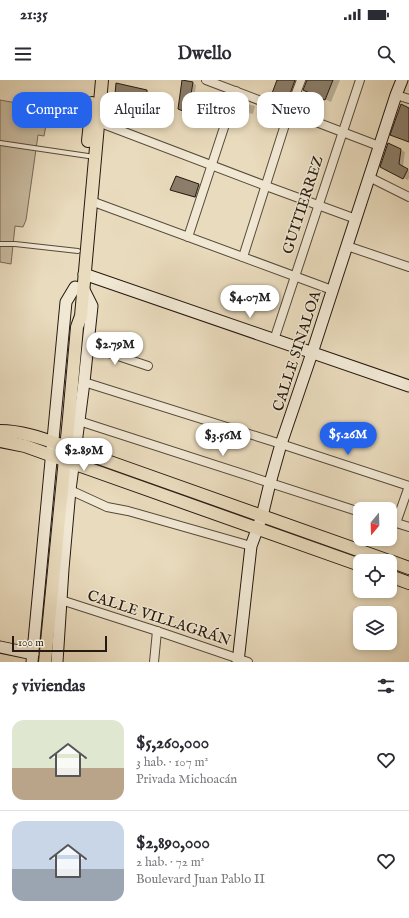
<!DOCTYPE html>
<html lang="es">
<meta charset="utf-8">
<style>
body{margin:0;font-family:"IM FELL English",serif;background:#f7f7f7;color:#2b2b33;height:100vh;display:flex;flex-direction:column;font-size:15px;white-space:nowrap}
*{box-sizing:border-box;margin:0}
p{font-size:13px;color:#7c7c81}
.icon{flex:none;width:22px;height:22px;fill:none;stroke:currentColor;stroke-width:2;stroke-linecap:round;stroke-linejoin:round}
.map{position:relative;height:582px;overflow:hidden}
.side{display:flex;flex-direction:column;background:#fff;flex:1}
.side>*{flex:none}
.hud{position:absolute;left:12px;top:12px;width:385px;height:36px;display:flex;gap:8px}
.needle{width:26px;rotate:199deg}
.buttons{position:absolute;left:353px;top:422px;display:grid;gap:8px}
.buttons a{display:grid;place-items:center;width:44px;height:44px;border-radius:8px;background:#fff;box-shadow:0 2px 6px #0003;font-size:20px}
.scale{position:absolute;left:12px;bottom:10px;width:95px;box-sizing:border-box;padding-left:4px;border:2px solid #251910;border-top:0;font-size:11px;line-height:14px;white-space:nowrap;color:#251910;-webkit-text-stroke:3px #f1e8d4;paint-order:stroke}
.price{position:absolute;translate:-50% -34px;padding:0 9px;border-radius:14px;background:#fff;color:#222;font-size:13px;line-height:26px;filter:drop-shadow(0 1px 2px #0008)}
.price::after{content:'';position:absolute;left:50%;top:24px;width:12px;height:9px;margin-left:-6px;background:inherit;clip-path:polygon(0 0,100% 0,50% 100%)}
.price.selected{background:#2563eb;color:#fff}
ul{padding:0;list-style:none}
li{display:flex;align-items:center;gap:12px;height:100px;padding:0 12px}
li+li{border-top:1px solid #e1e1e2}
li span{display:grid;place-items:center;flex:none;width:112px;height:80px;border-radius:12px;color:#555}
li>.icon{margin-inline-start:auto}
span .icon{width:48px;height:48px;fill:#fffc;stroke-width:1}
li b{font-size:17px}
h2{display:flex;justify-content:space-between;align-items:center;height:48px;padding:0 12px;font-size:17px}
.tag{padding:0 14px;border-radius:12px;background:#fff;box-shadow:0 2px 6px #0003;font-size:14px;line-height:36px}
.tag.selected{background:#2563eb;color:#fff}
.status{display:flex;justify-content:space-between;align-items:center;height:28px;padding:0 20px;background:#fff;direction:ltr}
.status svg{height:11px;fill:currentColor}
header{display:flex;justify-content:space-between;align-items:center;height:52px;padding:0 12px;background:#fff;font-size:18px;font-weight:700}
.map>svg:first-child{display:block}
</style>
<div class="status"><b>21:35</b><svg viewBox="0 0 49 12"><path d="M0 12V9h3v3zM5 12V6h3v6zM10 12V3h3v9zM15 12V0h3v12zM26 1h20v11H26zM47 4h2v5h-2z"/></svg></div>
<header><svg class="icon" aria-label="menu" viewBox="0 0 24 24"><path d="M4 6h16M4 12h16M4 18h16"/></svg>Dwello<svg class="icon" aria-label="search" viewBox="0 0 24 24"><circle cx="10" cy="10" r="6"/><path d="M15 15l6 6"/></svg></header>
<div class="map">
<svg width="409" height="582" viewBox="0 0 409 582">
<rect width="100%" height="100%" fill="#e9dbbd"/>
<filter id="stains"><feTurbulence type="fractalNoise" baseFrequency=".005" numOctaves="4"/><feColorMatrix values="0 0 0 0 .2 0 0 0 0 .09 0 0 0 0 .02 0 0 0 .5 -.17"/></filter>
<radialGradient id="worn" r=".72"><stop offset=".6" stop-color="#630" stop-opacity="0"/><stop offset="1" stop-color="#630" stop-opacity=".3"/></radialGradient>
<polygon fill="#c8baa0" stroke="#766a58" points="0,20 49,29 44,56 38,55 26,140 23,147 15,146 11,184 0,182"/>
<g fill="#0003">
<polygon points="183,0 192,2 196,5 192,34 179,29"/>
<polygon points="278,0 303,0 293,25 277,19 272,16"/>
<polygon points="308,0 340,0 331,22 304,10"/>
<polygon points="146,11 152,14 152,35 121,28 115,25"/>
<polygon points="248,24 255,26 253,34 245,32"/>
<polygon points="401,70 405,72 403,87 409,91 409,97 408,100 385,89"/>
<polygon points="198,104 203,107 199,119 176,112 172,110"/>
</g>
<g fill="#8b7e6a" stroke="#251910">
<polygon points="182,0 193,2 188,33 178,29"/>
<polygon points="277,0 295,0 287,22 271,16"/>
<polygon points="307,0 333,0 325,20 303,10"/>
<polygon points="116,3 147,10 147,33 114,25"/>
<polygon points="401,24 409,28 409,62 390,55"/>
<polygon points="388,63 401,69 399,84 408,89 403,99 380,87"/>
<polygon points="176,96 199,104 195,117 170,110"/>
</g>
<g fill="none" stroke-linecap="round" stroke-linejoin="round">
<g stroke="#564a3b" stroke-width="6">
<g id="lane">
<polyline points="0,63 95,77"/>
<polyline points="0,164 15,164 78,171"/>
</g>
</g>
<g stroke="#564a3b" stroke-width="10">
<g id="street">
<polyline points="206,0 379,66"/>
<polyline points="396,15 409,19"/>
<polyline points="98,42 266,106 356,139"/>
<polyline points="369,97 409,117"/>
<polyline points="91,121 332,210"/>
<polyline points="188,157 236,11"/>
<polyline points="347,166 409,187"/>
<polyline points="243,177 289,32 301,0"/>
<polyline points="274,260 360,0"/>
<polyline points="88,266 148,286"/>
<polyline points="84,302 281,364 409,406"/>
<polyline points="79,341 360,432"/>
<polyline points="70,410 107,427 128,431 251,466"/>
<polyline points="390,441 409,447"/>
<polyline points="396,443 409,406"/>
<polyline points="61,520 157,551 248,582"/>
<polyline points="154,582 157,551"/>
</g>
</g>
<g stroke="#251910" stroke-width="13">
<g id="secondary">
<polyline points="84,194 409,306"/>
<polyline points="0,567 33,574"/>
<polyline points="32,582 66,222 75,207"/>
<polyline points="57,582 63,489 70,410 84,302 92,226 83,208"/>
<polyline points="238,582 251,466 262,436 270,403 281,364 312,273 396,15 402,0"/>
</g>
</g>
<g stroke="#251910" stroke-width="14">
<g id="primary">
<polyline points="88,61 92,23"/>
<path d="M0 351C26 351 51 362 76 370L389 481"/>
<polyline points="0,361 25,366 64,380 360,485"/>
<polyline points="390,481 409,488"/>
<polyline points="390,496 409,503"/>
<polyline points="45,582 69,338 77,247 81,236 102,0"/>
</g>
</g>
<use href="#lane" stroke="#f1e8d4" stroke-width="4"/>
<use href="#street" stroke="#f1e8d4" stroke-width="8"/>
<use href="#secondary" stroke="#f1e8d4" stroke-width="11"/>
<use href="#primary" stroke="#e9dbbd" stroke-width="12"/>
</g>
<g text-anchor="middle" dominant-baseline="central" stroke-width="3" stroke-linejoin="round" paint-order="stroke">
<g font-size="15" fill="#251910" stroke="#f1e8d4">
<text transform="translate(303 125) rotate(-72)">GUITIERREZ</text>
<text transform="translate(297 271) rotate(-72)">CALLE SINALOA</text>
<text transform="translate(159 538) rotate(18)">CALLE VILLAGRÁN</text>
</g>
</g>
<rect width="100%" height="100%" filter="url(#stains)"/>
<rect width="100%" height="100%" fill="url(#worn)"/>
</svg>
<div class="buttons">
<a><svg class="needle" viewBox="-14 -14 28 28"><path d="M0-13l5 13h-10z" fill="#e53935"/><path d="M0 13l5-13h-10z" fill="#7c7c81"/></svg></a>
<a><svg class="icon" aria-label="locate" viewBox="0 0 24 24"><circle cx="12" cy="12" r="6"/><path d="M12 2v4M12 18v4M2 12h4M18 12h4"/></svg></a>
<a><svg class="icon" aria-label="layers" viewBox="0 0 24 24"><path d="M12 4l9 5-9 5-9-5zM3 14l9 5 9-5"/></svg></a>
</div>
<div class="scale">100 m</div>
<b class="price" style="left:250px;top:239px">$4.07M</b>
<b class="price" style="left:115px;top:286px">$2.79M</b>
<b class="price selected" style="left:348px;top:376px">$5.26M</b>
<b class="price" style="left:223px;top:377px">$3.56M</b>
<b class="price" style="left:84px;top:392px">$2.89M</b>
<div class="hud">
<a class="tag selected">Comprar</a>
<a class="tag">Alquilar</a>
<a class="tag">Filtros</a>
<a class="tag">Nuevo</a>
</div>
</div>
<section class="side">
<h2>5 viviendas<svg class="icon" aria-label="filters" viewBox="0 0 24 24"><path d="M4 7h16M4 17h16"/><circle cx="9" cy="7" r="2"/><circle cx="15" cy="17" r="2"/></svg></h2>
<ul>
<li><span style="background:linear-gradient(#dfe7d0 60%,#b9a48a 0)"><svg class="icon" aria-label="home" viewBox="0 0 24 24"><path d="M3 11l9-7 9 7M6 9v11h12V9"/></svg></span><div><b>$5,260,000</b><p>3 hab. · 107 m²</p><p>Privada Michoacán</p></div><svg class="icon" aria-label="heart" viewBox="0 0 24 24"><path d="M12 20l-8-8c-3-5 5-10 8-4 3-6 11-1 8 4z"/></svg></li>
<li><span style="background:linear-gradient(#c9d6e8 60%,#9aa5b1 0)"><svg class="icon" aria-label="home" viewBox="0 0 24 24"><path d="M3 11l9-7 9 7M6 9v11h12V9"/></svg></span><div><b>$2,890,000</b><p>2 hab. · 72 m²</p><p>Boulevard Juan Pablo II</p></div><svg class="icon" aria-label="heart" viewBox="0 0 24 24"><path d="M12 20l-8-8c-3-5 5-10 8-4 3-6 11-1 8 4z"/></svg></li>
</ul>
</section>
